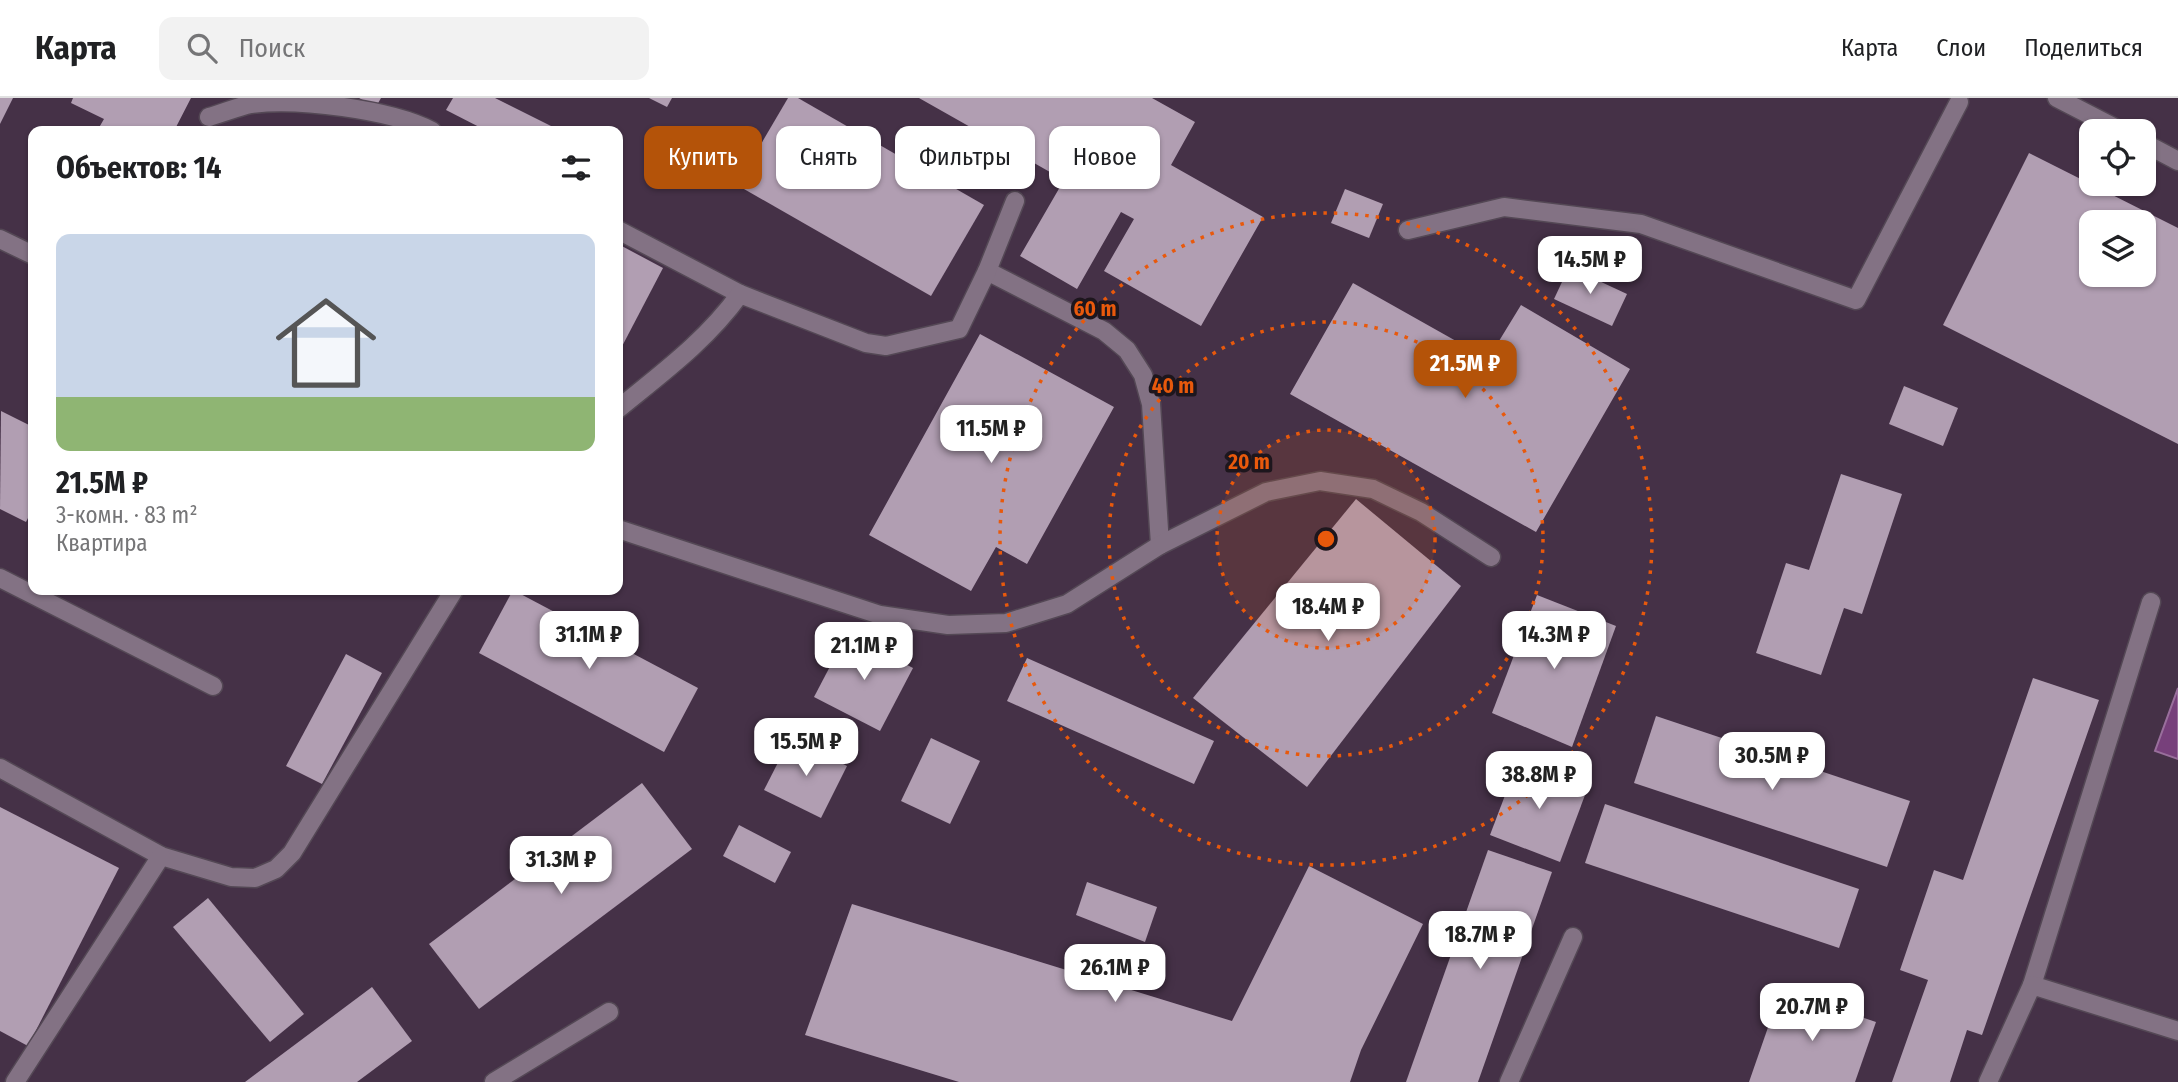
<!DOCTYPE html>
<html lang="ru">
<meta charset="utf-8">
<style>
body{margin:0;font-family:"Fira Sans Condensed",sans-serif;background:#f2f2f2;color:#202124;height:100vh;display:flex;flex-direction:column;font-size:26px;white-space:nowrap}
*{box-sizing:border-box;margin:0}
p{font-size:23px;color:#757577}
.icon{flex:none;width:38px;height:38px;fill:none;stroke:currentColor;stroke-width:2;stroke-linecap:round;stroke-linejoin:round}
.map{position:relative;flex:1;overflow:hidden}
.sheet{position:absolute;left:28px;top:28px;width:595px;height:469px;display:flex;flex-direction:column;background:#fff;border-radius:14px;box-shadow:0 2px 5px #0004}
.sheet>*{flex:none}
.banner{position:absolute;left:644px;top:28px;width:665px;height:63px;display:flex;gap:14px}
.buttons{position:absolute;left:2079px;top:21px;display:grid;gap:14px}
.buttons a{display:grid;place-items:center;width:77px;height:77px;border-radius:14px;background:#fff;box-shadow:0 2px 5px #0004;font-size:35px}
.price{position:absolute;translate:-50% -60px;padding:0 16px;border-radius:14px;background:#fff;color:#222;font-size:23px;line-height:46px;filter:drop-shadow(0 2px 4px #0008)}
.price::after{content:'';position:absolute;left:50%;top:42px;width:21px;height:16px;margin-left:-10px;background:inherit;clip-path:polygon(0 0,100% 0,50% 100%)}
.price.on{background:#b45309;color:#fff}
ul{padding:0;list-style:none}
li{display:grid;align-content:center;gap:14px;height:371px;padding:0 28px}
li span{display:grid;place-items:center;height:217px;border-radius:14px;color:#555}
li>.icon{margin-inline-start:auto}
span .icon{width:126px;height:126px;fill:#fffc;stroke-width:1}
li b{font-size:30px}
h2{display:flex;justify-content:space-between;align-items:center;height:84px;padding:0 28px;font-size:30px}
.chip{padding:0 24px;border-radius:14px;background:#fff;box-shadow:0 2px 5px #0004;font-size:24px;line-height:63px}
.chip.on{background:#b45309;color:#fff}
header{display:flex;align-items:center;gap:42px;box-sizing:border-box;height:98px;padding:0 35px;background:#fff;border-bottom:2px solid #e0e0e0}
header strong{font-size:33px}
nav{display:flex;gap:38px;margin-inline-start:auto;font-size:24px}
.search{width:490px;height:63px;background:#f2f2f2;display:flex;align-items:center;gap:18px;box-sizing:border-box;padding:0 24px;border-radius:14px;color:#757577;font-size:26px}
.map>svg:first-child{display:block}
</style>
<header>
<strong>Карта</strong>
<div class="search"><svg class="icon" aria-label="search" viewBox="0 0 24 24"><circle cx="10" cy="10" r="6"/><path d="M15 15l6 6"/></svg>Поиск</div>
<nav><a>Карта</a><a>Слои</a><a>Поделиться</a></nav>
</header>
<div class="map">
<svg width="2178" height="984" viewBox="0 0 2178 984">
<rect width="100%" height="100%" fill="#3a2b3b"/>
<path fill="#453147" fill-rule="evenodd" d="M0 0H2178V984H0ZM33 33H618V492H33ZM2091 33H2144V86H2091ZM2091 124H2144V177H2091Z"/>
<polygon fill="#77407b" stroke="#996f9c" stroke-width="2" points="2178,590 2178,661 2155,653"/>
<g fill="#b19eb2" fill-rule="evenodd">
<polygon points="0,0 13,0 0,26"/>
<polygon points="73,0 191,0 174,33 97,33 104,21 71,5"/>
<polygon points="359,0 381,0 376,9"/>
<polygon points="453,0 495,0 561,33 487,33 446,12"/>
<polygon points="649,0 672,0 667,9"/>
<polygon points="788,0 798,0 984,107 931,198 737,87"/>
<polygon points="919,0 1152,0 1195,24 1171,67 1263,119 1201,228 1104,173 1134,121 1121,114 1077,191 1020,158 1064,82"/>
<path d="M2029 55 2178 130V346L1943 227ZM2091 124H2144V177H2091Z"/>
<polygon points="1345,91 1383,106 1369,140 1331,125"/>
<polygon points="618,146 663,170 618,256"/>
<polygon points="1569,169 1627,196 1612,228 1554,201"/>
<polygon points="1353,185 1488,261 1521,207 1630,271 1536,434 1290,296"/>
<polygon points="980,236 1114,309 1027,466 996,449 971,493 869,437"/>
<polygon points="1904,288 1958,310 1943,348 1889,326"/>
<polygon points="1,313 33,329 33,410 26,424 0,411"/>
<polygon points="1841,376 1902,396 1862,516 1844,510 1821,577 1756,555 1786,465 1809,472"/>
<polygon points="1356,401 1461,488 1307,689 1193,600"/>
<polygon points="513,492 698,590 664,654 479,555"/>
<polygon points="1537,497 1616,528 1572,649 1492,615"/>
<polygon points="847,536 913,570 880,633 814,599"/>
<polygon points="346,556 382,575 322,686 286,668"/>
<polygon points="1027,560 1214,643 1194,686 1007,603"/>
<polygon points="2033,580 2099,602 1982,937 1967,932 1950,984 1892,984 1928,882 1900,872 1934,772 1963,782"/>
<polygon points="1656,618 1910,703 1887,769 1634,685"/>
<polygon points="791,639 847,668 821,720 764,692"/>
<polygon points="931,640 980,663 950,726 901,703"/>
<polygon points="1518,663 1588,689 1560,764 1490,737"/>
<polygon points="642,685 692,751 479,911 429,846"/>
<polygon points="1605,706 1859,791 1839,850 1585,765"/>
<polygon points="0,709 119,770 28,948 0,933"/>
<polygon points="739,727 791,754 775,785 723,758"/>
<polygon points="1488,752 1552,774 1478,984 1406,984"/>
<polygon points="1309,768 1423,826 1361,952 1350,984 959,984 805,937 852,806 1232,923"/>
<polygon points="1087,784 1157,809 1145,844 1076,817"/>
<polygon points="208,800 304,916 270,944 173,829"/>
<polygon points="372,889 412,943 357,984 245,984"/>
<polygon points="1781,892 1876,924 1855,984 1749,984"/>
</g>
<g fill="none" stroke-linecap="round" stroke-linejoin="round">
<g stroke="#544855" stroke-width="21">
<g id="lane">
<polyline points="2057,0 2121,33"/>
<path d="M209 19C223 15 237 9 251 6 297 0 390 11 432 33"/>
<polyline points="2144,45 2178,63"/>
<polyline points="618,132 740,196"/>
<polyline points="1408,132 1504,109 1641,126 1856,202 1959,4"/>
<polyline points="0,141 33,157"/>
<polyline points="987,173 1104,233 1127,252 1143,277 1151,306 1160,447"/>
<path d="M618 311C662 275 706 243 740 196L866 245 886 248 959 231 987 173 1015 103"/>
<polyline points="618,431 880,517 948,527 1006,525 1067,506 1160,447 1266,394 1320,383 1373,391 1421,414 1491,459"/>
<polyline points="0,480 213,588"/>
<polyline points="0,670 161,758 231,779 255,780 276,771 292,755 454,492"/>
<polyline points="2032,887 2151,504"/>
<polyline points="15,984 161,758"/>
<polyline points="494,984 609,914"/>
<polyline points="1509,984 1573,839"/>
<polyline points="1988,984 2032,887 2178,933"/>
</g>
</g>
<use href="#lane" stroke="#837284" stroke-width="18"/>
</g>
<circle cx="1326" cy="441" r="109" fill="#e8590c" fill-opacity=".12"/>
<g fill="none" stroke="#e8590c" stroke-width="3.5" stroke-dasharray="3.5 7">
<circle cx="1326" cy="441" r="109"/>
<circle cx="1326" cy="441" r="217"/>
<circle cx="1326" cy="441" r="326"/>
</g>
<circle cx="1326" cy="441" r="10" fill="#e8590c" stroke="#1d161d" stroke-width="3.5"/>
<g font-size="21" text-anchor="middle" font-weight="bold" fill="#e8590c" stroke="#1d161d" stroke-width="7" stroke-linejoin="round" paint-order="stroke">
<text x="1095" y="218">60 m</text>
<text x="1173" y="295">40 m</text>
<text x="1249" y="371">20 m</text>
</g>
</svg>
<div class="buttons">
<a><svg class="icon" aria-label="locate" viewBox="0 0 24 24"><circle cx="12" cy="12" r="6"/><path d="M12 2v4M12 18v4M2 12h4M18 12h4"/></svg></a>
<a><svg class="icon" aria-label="layers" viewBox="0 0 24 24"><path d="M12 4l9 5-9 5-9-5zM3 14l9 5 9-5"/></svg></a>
</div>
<b class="price" style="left:1590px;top:198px">14.5M ₽</b>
<b class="price on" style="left:1465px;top:302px">21.5M ₽</b>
<b class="price" style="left:991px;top:367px">11.5M ₽</b>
<b class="price" style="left:1328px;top:545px">18.4M ₽</b>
<b class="price" style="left:589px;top:573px">31.1M ₽</b>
<b class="price" style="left:1554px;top:573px">14.3M ₽</b>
<b class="price" style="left:864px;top:584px">21.1M ₽</b>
<b class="price" style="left:806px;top:680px">15.5M ₽</b>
<b class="price" style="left:1772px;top:694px">30.5M ₽</b>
<b class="price" style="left:1539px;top:713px">38.8M ₽</b>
<b class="price" style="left:561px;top:798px">31.3M ₽</b>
<b class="price" style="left:1480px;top:873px">18.7M ₽</b>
<b class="price" style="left:1115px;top:906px">26.1M ₽</b>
<b class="price" style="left:1812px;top:945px">20.7M ₽</b>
<div class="banner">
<a class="chip on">Купить</a>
<a class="chip">Снять</a>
<a class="chip">Фильтры</a>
<a class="chip">Новое</a>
</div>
<section class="sheet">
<h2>Объектов: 14<svg class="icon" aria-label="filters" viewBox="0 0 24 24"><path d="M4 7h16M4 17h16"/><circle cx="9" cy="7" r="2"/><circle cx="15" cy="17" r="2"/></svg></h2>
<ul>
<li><span style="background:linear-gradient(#c9d6e8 75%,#8fb573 0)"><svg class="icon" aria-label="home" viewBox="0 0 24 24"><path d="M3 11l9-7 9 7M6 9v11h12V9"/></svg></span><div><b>21.5M ₽</b><p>3-комн. · 83 m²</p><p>Квартира</p></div></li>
</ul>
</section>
</div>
